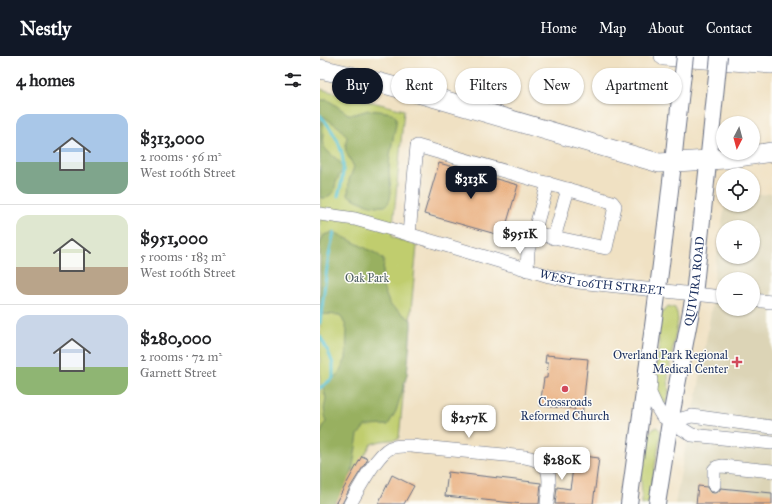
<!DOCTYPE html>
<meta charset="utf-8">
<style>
body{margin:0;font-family:"IM FELL Great Primer",serif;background:#f6f6f6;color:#202124;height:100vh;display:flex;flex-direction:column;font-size:15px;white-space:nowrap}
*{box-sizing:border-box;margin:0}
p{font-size:13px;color:#757577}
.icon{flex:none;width:22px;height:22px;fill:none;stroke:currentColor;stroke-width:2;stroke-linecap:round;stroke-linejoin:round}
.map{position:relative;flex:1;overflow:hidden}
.details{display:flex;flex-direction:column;background:#fff;width:320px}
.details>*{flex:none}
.banner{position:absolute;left:12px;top:12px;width:380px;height:36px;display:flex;gap:8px}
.needle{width:26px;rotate:186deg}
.buttons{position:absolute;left:396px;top:60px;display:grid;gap:8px}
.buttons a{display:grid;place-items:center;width:44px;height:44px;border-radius:50%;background:#fff;box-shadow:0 1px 3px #0004;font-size:20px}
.price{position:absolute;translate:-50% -34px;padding:0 9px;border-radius:8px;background:#fff;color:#222;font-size:13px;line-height:26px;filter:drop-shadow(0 1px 2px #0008)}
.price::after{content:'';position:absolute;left:50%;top:24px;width:12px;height:9px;margin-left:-6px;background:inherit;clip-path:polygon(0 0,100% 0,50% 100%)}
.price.on{background:#111827;color:#fff}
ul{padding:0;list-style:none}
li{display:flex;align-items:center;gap:12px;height:100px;padding:0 16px}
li+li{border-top:1px solid #e0e0e0}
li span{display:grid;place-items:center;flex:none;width:112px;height:80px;border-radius:12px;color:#555}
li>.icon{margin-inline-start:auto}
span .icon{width:48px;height:48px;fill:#fffc;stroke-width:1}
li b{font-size:17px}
h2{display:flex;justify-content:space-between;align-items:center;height:48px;padding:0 16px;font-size:17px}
.chip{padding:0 14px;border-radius:18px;background:#fff;box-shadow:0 1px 3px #0004;font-size:14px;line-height:36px}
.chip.on{background:#111827;color:#fff}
header{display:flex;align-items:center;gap:24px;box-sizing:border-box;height:56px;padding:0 20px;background:#111827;color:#fff}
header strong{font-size:19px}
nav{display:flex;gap:22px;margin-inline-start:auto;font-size:14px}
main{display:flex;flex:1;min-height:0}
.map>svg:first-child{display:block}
</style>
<header>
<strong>Nestly</strong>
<nav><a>Home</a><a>Map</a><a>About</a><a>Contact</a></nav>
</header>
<main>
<section class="details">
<h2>4 homes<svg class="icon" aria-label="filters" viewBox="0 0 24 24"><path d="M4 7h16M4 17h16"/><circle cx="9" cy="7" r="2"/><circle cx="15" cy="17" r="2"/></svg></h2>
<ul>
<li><span style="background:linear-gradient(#a9c7e8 60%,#7fa58c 0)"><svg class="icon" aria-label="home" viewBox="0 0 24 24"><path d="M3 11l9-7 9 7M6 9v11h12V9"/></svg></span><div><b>$313,000</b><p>2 rooms · 56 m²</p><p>West 106th Street</p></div></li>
<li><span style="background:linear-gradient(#dfe7d0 65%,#b9a48a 0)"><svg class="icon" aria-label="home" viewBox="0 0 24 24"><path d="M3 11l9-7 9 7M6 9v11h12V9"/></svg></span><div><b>$951,000</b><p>5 rooms · 183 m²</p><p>West 106th Street</p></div></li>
<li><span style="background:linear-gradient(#c9d6e8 65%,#8fb573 0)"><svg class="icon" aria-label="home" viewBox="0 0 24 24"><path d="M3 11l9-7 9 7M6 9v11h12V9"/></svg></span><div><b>$280,000</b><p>2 rooms · 72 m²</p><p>Garnett Street</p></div></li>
</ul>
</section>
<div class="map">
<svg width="452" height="448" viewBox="0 0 452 448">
<rect width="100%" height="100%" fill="#fdfcf7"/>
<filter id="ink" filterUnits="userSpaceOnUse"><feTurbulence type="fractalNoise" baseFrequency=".025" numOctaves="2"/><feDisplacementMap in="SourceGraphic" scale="8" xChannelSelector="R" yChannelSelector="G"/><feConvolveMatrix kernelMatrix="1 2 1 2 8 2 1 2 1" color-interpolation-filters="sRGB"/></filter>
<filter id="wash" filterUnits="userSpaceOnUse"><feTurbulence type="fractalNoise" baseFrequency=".012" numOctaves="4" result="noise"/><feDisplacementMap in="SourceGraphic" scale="16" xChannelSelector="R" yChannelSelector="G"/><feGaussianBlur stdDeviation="0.9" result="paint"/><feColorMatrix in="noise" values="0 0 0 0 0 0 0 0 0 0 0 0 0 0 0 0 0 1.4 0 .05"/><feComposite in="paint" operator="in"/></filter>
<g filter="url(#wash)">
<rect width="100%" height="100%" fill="#f0e1c3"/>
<path fill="#dcd4b6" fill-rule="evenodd" d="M452 137V448H355L366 388 377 340 392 249 395 211 405 149H433V140ZM403 171H433V201H403ZM403 223H433V253H403Z"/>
<g fill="#c0cd6e" stroke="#6e7e66">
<polygon points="0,33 84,54 72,181 97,190 79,383 61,385 51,388 17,448 0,448"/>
<polygon points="348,250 355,252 357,257 358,264 348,320 349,336 345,348 342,349 338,345 334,327 339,290 338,274 342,256"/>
<path d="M337 371 340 374 341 378 328 448H322C323 427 312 382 337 371Z"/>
</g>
<g fill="#98b061" stroke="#5a7060">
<path d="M0 44H8L28 58H35L49 54 59 55 72 57 76 61C77 69 74 75 73 83 71 93 69 104 69 114 69 125 75 143 65 150 52 151 38 146 28 139L29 124 34 111C28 98 23 97 27 81L20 72 0 58Z"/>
<path d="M0 63C7 71 1 80 3 88 6 98 19 101 24 113 18 120 15 127 14 136L6 142H0Z"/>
<polygon points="14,176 57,198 64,204 62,229 70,249 91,264 91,271 87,319 76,355 68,369 45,370 38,379 32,416 28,431 22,440 13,448 0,448 0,379 6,365 4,353 6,342 3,331 18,318 26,303 27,275 25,268 20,259 0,258 0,188 4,179"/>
</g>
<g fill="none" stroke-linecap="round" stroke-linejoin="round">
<g stroke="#5ac4d5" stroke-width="3">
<path d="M0 59C23 86 29 105 18 140"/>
<polyline points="0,267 8,204 14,176"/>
<polyline points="0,280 8,295 13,308 13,322 0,332"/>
</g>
</g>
<g id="blocks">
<g fill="#eab385">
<polygon points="119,107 198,129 183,180 104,158"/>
<polygon points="226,299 268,303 262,361 254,360 255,353 220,350 224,322 227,322 228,307 225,307"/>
<polygon points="255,399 279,402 273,448 235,448 237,431 250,433"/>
<polygon points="42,400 48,403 31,430 22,448 15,448"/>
<polygon points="128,416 221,427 219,448 203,448 125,440"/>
<polygon points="72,419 94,430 84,448 58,448"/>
<polygon points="378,430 387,431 390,436 394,437 398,436 401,432 452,437 452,448 376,448"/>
</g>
</g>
</g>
<g filter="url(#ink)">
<use href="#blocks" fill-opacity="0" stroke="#666d81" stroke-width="1"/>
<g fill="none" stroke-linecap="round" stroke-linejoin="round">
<g stroke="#666d81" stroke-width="14">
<g id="minor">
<path id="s1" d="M0 158 35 163 71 173 229 220 258 226 403 241"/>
<polyline points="214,177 228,127"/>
<polyline points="89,178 97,90 292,146 295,150 286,192 214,177 208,194 207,214"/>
<polyline points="234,182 248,133"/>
<polyline points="433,244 452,246"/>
<polyline points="331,323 330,337 336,350 342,360 372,379 452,387"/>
<polyline points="350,366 372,360 452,371"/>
<polyline points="394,429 394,414 397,411 402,410 452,415"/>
<path d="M30 448C38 434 56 399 70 392 77 389 83 390 91 390L205 401C236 406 229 424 227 448"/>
</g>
</g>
<g stroke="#666d81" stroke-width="18">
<g id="major">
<path d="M309 448C325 325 344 202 356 78"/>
<path id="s2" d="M337 448 350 366 374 239 391 79"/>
</g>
</g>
<g stroke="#666d81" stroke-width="20">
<g id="highway">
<polyline points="344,0 452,8"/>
<polyline points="0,13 57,26 116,42 339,107 405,103 452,96"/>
</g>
</g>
<use href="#minor" stroke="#fff" stroke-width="13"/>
<use href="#major" stroke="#fff" stroke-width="16"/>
<use href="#highway" stroke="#fff" stroke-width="19"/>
<g stroke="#666d81" stroke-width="18" stroke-linecap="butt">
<g id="major-bridge">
<polyline points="356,78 365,0"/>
<polyline points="391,79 399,0"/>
</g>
</g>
<use href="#major-bridge" stroke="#fff" stroke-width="16"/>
</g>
</g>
<g fill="#d1495b" stroke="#fdfcf7" stroke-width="1.5">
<path d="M415 300h4v4h4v4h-4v4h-4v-4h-4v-4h4z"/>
<circle cx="245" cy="333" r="4"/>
</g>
<g text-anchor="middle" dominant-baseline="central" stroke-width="3" stroke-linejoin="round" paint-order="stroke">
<g font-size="12" fill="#4d5e63" stroke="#fdfcf7">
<text x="47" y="222">Oak Park</text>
</g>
<g font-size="12" fill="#1b2f5e" stroke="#fdfcf7">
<text stroke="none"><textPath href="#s2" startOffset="226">QUIVIRA ROAD</textPath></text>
<text stroke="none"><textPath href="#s1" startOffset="291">WEST 106TH STREET</textPath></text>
</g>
<g font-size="12" fill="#1b2f5e" stroke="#fdfcf7" text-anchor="end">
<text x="408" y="299">Overland Park Regional<tspan x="408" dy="14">Medical Center</tspan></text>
<text x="245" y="346" text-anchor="middle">Crossroads<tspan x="245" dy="14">Reformed Church</tspan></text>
</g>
</g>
</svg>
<div class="buttons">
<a><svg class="needle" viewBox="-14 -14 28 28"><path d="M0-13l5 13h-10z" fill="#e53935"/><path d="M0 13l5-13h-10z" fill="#757577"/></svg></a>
<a><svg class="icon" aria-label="locate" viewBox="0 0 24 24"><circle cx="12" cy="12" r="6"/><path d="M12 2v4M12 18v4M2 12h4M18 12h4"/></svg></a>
<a>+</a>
<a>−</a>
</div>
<b class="price on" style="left:151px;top:144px">$313K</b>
<b class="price" style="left:200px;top:199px">$951K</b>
<b class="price" style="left:149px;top:383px">$257K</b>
<b class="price" style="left:242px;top:425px">$280K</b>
<div class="banner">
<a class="chip on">Buy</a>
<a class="chip">Rent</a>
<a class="chip">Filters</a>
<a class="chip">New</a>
<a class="chip">Apartment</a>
</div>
</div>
</main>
